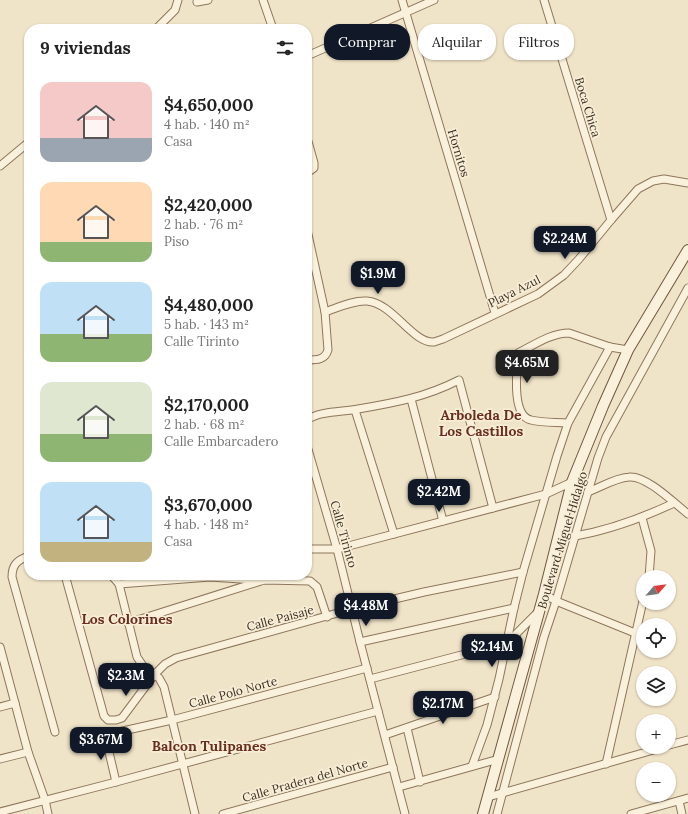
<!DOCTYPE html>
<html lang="es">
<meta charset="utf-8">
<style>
body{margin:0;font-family:Lora,serif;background:#f6f6f6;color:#222;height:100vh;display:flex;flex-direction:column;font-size:15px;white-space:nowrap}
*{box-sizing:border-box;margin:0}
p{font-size:13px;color:#767676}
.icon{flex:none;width:22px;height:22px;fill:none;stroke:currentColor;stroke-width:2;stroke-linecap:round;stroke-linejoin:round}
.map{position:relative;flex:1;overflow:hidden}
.side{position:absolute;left:24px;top:24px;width:288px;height:556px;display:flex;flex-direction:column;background:#fff;border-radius:16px;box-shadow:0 1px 3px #0004}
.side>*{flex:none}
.banner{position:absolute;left:324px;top:24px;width:304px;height:36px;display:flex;gap:8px}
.needle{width:26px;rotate:62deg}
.tools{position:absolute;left:636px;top:570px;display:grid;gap:8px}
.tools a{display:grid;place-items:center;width:40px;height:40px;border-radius:50%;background:#fff;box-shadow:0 1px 3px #0004;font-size:20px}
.price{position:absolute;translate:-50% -34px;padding:0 9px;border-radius:8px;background:#111827;color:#fff;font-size:13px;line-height:26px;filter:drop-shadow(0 1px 2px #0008)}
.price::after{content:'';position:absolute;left:50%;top:24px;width:12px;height:9px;margin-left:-6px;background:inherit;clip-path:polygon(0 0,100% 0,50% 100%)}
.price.selected{background:#222;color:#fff}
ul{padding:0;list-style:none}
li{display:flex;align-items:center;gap:12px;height:100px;padding:0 16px}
li span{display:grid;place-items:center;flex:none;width:112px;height:80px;border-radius:12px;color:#555}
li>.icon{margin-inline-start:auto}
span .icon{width:48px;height:48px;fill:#fffc;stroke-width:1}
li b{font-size:17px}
h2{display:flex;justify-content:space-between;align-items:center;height:48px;padding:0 16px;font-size:17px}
.tag{padding:0 14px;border-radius:16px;background:#fff;box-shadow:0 1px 3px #0004;font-size:14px;line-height:36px}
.tag.selected{background:#111827;color:#fff}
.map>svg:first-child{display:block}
</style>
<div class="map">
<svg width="688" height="814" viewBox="0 0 688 814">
<rect width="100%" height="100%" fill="#f0e4c8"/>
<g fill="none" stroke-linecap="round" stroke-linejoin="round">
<g stroke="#8d765c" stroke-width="9">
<g id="minor">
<polyline points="263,0 273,29"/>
<polyline points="402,0 495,313"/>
<polyline points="544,0 611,220"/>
<polyline points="197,2 208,0"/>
<polyline points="156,29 175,10 178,0"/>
<polyline points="307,56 434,0"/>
<polyline points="307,138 314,163 314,168 307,173"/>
<polyline points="0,166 29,142"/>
<path d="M307 230 325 312 328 350C325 360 317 360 307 360"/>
<path d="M325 312C337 308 353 300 367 301 393 303 413 344 434 342 437 341 440 340 443 339L538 294 564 275 579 259 611 220 638 189 653 181 664 179 688 183"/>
<polyline points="411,399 443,521"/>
<polyline points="355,410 394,534"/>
<path d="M307 420C319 411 343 412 358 409 394 403 426 397 459 380L493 508"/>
<path d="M568 423C556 422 543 423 531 420 511 416 517 369 518 353 534 345 551 333 569 333L610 347 628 350"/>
<polyline points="307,446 337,549 360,642 405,814"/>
<path d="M588 492C601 487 615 478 629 477 646 475 674 503 688 514"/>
<polyline points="642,518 651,551 649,577"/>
<path d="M575 536C610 530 642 518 674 503"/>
<polyline points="307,549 337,549 546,494 572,482"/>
<path d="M29 556C17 560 12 565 12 577L55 732"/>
<polyline points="65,575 104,716 108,720 116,720 122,718 154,675 165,664 176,658 352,609 424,592 523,572"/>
<polyline points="111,575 119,584 137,657 145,669 159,678 164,687 195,814"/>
<polyline points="119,584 210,577 256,580"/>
<polyline points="544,594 556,601 635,633"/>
<polyline points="128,623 261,581 265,580 310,581 317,587 327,617"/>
<polyline points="360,642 514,608"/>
<polyline points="0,647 28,752 45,800 48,814"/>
<polyline points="370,679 507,643 538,612"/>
<polyline points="0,707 15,703"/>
<polyline points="407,728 420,782"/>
<polyline points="385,735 495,697"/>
<polyline points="669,745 688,740"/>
<polyline points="0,759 28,752"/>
<polyline points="606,764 643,601"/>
<polyline points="472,766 487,725 499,679 514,608 523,572 557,456 568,423 610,347"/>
<polyline points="116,782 105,735 172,720 367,668"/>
<polyline points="399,787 499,759"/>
<polyline points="488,797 664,747"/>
<polyline points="679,801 682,814"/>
<polyline points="0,812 116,782 378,711"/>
<polyline points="223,814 393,767"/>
<polyline points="497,814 544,637 556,601 598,458 606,437 688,288"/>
<polyline points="631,814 688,798"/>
</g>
</g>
<g stroke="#6f573f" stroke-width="12">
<polyline id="secondary" points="483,814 544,594 572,482 603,406 628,350 688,250"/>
</g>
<use href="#minor" stroke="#faf1dc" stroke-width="7"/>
<use href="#secondary" stroke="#faf1dc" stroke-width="10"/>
</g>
<g text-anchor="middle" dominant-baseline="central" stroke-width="3.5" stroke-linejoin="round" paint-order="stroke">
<g font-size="12" fill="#3d2e20" stroke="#f7eed8">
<text transform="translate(588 107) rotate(73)">Boca Chica</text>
<text transform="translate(459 153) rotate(73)">Hornitos</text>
<text transform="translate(514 291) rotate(-27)">Playa Azul</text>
<text transform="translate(344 534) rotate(74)">Calle Tirinto</text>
<text transform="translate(562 540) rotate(-73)">Boulevard Miguel Hidalgo</text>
<text transform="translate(280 618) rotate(-15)">Calle Paisaje</text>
<text transform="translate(233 692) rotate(-15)">Calle Polo Norte</text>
<text transform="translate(305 780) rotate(-16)">Calle Pradera del Norte</text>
</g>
<g font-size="14" font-weight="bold" fill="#6b2e1e" stroke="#f7eed8">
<text x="481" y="415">Arboleda De<tspan x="481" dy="16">Los Castillos</tspan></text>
<text x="127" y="619">Los Colorines</text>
<text x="209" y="746">Balcon Tulipanes</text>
</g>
</g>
</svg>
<div class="tools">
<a><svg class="needle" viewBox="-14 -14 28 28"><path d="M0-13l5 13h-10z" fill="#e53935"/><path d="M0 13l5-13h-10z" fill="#767676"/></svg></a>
<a><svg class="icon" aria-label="locate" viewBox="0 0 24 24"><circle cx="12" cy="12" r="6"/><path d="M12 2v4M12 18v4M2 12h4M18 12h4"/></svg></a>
<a><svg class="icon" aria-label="layers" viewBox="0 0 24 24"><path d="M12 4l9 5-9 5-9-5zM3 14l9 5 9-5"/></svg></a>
<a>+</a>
<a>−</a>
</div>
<b class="price" style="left:565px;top:260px">$2.24M</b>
<b class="price" style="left:378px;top:295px">$1.9M</b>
<b class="price selected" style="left:527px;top:384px">$4.65M</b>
<b class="price" style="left:439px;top:513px">$2.42M</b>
<b class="price" style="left:366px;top:627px">$4.48M</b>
<b class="price" style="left:492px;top:668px">$2.14M</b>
<b class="price" style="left:126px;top:697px">$2.3M</b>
<b class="price" style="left:443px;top:725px">$2.17M</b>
<b class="price" style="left:101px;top:761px">$3.67M</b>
<div class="banner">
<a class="tag selected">Comprar</a>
<a class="tag">Alquilar</a>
<a class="tag">Filtros</a>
</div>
<section class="side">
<h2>9 viviendas<svg class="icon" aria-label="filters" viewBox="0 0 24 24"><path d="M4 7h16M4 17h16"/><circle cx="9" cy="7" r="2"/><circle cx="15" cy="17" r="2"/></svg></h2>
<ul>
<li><span style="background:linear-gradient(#f6c9c9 70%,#9aa5b1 0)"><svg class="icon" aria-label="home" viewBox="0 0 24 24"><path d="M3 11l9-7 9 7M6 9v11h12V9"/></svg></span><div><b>$4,650,000</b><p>4 hab. · 140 m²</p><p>Casa</p></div></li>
<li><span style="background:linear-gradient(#ffd9b3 75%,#8fb573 0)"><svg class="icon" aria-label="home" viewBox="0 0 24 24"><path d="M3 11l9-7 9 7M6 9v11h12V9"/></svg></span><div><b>$2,420,000</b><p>2 hab. · 76 m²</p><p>Piso</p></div></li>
<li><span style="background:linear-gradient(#bfe0f5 65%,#8fb573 0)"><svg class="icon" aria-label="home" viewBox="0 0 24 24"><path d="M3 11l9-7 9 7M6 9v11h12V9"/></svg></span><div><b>$4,480,000</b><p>5 hab. · 143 m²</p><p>Calle Tirinto</p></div></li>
<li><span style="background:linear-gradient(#dfe7d0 65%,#8fb573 0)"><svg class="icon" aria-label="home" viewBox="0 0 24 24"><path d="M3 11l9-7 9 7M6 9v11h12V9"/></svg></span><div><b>$2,170,000</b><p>2 hab. · 68 m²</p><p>Calle Embarcadero</p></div></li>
<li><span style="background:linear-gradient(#bfe0f5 75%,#c2b280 0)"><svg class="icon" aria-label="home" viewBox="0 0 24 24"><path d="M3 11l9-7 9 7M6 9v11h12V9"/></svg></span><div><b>$3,670,000</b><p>4 hab. · 148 m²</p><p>Casa</p></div></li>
</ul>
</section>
</div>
